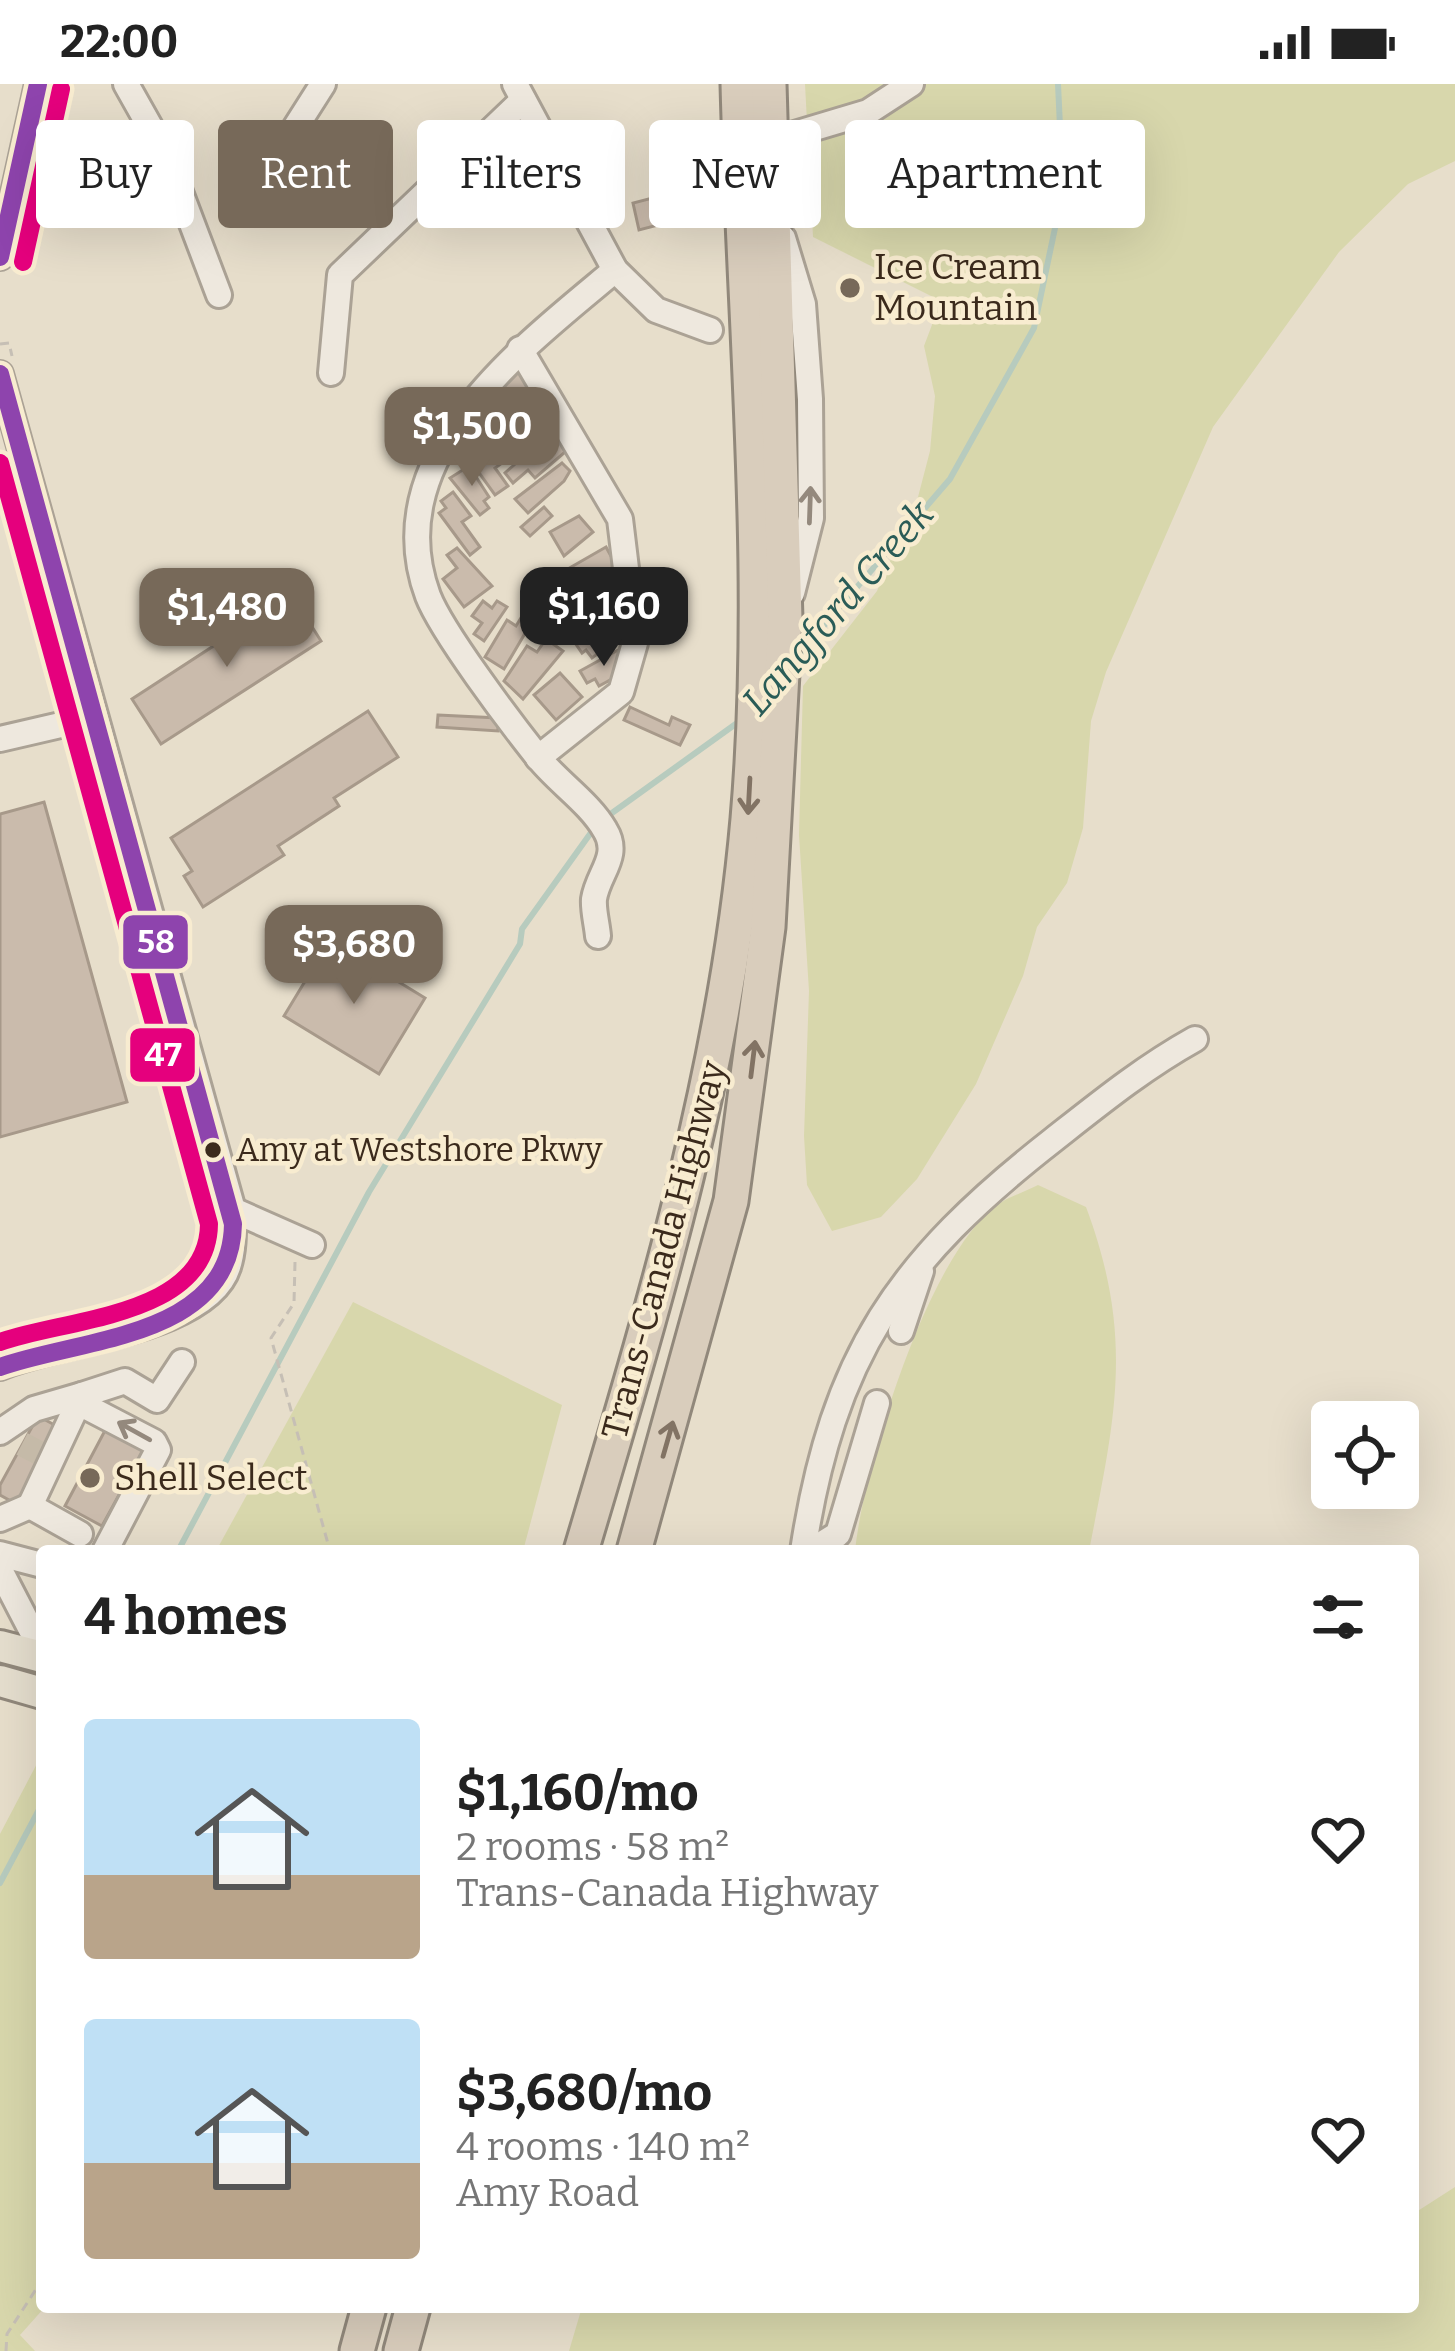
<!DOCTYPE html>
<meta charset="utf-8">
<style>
body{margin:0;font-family:Bitter,serif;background:#f2f2f2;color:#222;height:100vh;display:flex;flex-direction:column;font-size:45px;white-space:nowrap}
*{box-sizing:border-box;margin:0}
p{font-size:39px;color:#767676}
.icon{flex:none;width:66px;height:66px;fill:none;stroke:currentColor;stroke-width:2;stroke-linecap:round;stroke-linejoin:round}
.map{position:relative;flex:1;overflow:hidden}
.panel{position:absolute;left:36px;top:1461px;width:1383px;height:768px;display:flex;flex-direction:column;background:#fff;border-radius:12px;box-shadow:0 12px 48px #0002}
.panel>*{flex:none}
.top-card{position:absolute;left:36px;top:36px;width:1383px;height:108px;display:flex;gap:24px}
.fabs{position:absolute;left:1311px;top:1317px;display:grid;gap:24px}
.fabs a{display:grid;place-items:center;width:108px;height:108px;border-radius:12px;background:#fff;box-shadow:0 12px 48px #0002;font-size:60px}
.price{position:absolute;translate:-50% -102px;padding:0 27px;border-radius:24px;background:#776959;color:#fff;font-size:39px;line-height:78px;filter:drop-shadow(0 3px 6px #0008)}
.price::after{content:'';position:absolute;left:50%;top:72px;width:36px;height:27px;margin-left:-18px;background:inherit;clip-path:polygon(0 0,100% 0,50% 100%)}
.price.on{background:#222;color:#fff}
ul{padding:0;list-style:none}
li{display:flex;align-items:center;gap:36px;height:300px;padding:0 48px}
li span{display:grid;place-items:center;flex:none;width:336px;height:240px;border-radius:12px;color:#555}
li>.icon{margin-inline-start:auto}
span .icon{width:144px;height:144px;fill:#fffc;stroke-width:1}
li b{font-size:51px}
h2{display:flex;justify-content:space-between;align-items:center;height:144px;padding:0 48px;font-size:51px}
.tag{padding:0 42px;border-radius:12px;background:#fff;box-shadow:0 12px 48px #0002;font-size:42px;line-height:108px}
.tag.on{background:#776959;color:#fff}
.status{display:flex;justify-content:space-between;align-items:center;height:84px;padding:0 60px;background:#fff;direction:ltr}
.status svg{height:33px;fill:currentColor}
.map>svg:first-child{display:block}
</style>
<div class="status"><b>22:00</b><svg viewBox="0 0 49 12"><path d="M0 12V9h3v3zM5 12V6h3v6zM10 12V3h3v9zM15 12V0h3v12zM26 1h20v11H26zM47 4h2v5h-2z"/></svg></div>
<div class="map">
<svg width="1455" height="2267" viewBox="0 0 1455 2267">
<rect width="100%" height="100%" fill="#e7decb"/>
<g fill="#d8d7ac">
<polygon points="805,0 1455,0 1455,77 1408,100 1339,168 1213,343 1106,588 1091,637 1083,744 1067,799 1037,843 1023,892 976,1000 917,1095 881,1133 832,1147 807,1101 804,1052 809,907 799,751 803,602 877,507 918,413 930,367 935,312 924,262 941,217 813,153"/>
<path d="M1038 1101 1086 1123C1135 1254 1115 1334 1089 1467H855C864 1382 927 1173 997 1121 1008 1113 1025 1108 1038 1101Z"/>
<polygon points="353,1218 562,1321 523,1467 216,1467"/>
<polygon points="42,1670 45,2223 20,2251 35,2267 0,2267 0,1750"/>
<polygon points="1455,2103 1455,2267 569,2267 582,2223 1413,2223 1413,2130"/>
</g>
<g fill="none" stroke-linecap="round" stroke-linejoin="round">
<g stroke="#b7cbbe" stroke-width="6">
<polyline points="796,574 950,395 1034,244 1063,106 1058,0"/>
<polyline points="605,734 744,634"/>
<polyline points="178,1467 369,1108 520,860 522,845 595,743"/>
<polyline points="0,1799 42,1720"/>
</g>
</g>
<g fill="#cabbac" stroke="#a7998a" stroke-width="3">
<polygon points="687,106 694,133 666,139 660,112"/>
<polygon points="660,112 666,139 639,146 633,119"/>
<polygon points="520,286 545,332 523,343 499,298"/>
<polygon points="555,342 572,362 535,394 528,386 513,399 505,389 514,381 511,376"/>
<polygon points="469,354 477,366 490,357 505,377 495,384 508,402 495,411 459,361"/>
<polygon points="562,379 570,387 564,397 528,429 515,415"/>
<polygon points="469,382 489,413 484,417 489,424 480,431 450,394"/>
<polygon points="453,408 471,432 462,438 480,463 470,471 439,429 446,424 441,417"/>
<polygon points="544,423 552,432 530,452 521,443"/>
<polygon points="579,432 593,448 564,472 550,448"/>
<polygon points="606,463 618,485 599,495 594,486 587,490 592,498 575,508 571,500 559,507 552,494"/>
<polygon points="457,464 492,502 464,523 443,495 457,484 447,471"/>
<polygon points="612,496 620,508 568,540 560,528"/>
<polygon points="292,511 321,557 161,660 132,615"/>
<polygon points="483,517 492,524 497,517 507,523 484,557 474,550 482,539 472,532"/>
<polygon points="618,527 624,537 612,545 619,554 592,574 586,566 582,569 573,556"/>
<polygon points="524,529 534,534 504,585 485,573 507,536 516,542"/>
<polygon points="546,555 563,567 523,615 504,597 527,562 537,568"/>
<polygon points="620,565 625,574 616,579 621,590 599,602 595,595 587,599 580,587"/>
<polygon points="560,589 582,613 556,636 534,611"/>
<polygon points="630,623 669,641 672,633 690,641 680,661 624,636"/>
<polygon points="368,627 398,673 334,714 339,722 278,762 284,771 203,823 184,792 192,787 171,754"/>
<polygon points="438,631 498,634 498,647 437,643"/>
<polygon points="44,718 127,1018 0,1053 0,730"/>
<polygon points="330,856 425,914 379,990 284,932"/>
<polygon points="38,1332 62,1345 20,1422 0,1411 0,1401"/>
<polygon points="109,1339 150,1361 138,1405 126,1398 102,1442 65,1422"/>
</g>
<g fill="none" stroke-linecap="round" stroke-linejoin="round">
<polyline stroke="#c5baa8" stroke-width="24" stroke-dasharray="24 12" stroke-linecap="butt" points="22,1360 47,1373"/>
<g stroke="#aba295" stroke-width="30">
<g id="minor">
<polyline points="126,0 166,71 219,211"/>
<polyline points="515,0 615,186 656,226 710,246"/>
<polyline points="771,57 868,28 911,0"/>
<polyline points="286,99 288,55 323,0"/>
<polyline points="783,154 803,220 810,315 811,434 792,509"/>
<polyline points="0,173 38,0"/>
<polyline points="520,265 620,435 635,559 621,608 538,674"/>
<polyline points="331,289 340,191 523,16"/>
<path d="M0 290 233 1126C233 1145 234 1165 228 1183 207 1248 58 1257 0 1283"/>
<polyline points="0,655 95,633"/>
<path d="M598 852C597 840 593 826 594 815 598 789 621 772 605 746 589 718 556 697 537 672 510 638 442 548 428 512 376 372 522 264 615 186"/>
<polyline points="233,1126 312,1161"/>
<polyline points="901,1247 921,1187"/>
<polyline points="79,1319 154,1358 158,1366 105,1467"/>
<polyline points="0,1348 34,1325 82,1311"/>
<polyline points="0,1435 30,1422"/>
<polyline points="80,1450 30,1422 82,1311 125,1297 157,1316 182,1278"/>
<path d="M803 1467C833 1271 898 1177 1053 1056 1100 1019 1143 984 1195 955"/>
<polyline points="811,1467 838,1450 877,1319"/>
<polyline points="0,1470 42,1481"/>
<polyline points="0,1486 42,1567"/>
</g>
</g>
<g stroke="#91887b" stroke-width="36">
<g id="major">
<polyline points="0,1562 42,1573"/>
<polyline points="0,1597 42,1609"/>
</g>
</g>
<g stroke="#91887b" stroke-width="39">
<g id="highway">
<path d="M581 1467C653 1225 726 988 748 735 769 491 744 243 738 0"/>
<polyline points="634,1467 731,1117 768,843 785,535 769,0"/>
<polyline points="357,2267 369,2223"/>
<polyline points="401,2267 413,2223"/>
</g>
</g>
<g stroke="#c6bfb5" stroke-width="3" stroke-dasharray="9 6" stroke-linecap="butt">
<polyline points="0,260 9,259 12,272"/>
<polyline points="295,1178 294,1219 271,1254 330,1467"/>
<polyline points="6,2267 7,2250 42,2196"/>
</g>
<use href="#minor" stroke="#eee8de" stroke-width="24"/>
<use href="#major" stroke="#e5dece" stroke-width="30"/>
<use href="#highway" stroke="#d9cdbc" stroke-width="33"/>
<g stroke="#f8ecd0" stroke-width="27">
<g id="bus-1">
<polyline points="0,173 38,0"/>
<path d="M0 290 233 1140C231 1254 82 1254 0 1283"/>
</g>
</g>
<g stroke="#f8ecd0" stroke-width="27">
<g id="bus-2">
<polyline points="23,178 61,5"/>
<path d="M0 379 209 1140C208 1233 67 1234 0 1258"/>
</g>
</g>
<use href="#bus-1" stroke="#8e44ad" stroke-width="18"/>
<use href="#bus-2" stroke="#e5007d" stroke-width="18"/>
</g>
<defs><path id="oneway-shaft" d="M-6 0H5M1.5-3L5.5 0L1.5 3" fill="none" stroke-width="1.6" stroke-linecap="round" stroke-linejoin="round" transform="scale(3)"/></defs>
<g stroke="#94897d">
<use href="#oneway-shaft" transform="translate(810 421) rotate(-88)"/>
<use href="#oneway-shaft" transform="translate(134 1347) rotate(-151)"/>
</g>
<g stroke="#827364">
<use href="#oneway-shaft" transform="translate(749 712) rotate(93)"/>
<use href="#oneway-shaft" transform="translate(753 975) rotate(-83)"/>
<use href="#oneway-shaft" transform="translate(668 1355) rotate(-74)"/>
</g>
<g fill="#776959" stroke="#f8ecd0" stroke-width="4.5">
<circle cx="850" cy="204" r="12"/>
<circle cx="90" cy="1394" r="12"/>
</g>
<circle fill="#3b2a1c" stroke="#f8ecd0" stroke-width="4.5" cx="213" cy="1066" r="10"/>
<g text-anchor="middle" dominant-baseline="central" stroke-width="9" stroke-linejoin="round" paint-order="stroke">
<g font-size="33" fill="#3b2a1c" stroke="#f8ecd0" text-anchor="start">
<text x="236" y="1066">Amy at Westshore Pkwy</text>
</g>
<g font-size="36" fill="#3b2a1c" stroke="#f8ecd0" text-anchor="start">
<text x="874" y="183">Ice Cream<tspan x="874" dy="41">Mountain</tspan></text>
<text x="114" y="1394">Shell Select</text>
</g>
<g font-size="36" fill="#3b2a1c" stroke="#f8ecd0">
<text transform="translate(664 1166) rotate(-75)">Trans-Canada Highway</text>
</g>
<g font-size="39" font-style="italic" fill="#2a5c57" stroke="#f8ecd0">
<text transform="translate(838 524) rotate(-49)">Langford Creek</text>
</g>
</g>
<g stroke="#f8ecd0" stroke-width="4.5">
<rect x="121" y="829" width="69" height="58" rx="12" fill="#8e44ad"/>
<rect x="128" y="942" width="69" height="58" rx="12" fill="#e5007d"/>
</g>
<g font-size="33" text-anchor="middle" font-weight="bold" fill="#fff">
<text x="156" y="869">58</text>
<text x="163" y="982">47</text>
</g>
</svg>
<div class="fabs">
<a><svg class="icon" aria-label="locate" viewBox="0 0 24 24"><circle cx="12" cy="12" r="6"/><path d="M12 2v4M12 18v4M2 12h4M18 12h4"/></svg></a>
</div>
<b class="price" style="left:472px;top:405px">$1,500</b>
<b class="price on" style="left:604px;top:585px">$1,160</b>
<b class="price" style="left:227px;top:586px">$1,480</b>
<b class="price" style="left:354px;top:923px">$3,680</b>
<div class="top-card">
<a class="tag">Buy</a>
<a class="tag on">Rent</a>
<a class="tag">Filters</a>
<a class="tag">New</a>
<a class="tag">Apartment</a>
</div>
<section class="panel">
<h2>4 homes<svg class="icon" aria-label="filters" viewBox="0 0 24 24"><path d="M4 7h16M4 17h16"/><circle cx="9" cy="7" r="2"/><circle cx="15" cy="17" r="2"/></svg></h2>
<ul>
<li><span style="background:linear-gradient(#bfe0f5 65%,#b9a48a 0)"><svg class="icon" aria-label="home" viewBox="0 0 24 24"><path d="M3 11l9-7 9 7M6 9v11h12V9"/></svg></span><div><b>$1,160/mo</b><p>2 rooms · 58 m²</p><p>Trans-Canada Highway</p></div><svg class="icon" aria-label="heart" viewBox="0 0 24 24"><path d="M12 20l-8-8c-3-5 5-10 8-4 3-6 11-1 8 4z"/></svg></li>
<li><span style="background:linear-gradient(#bfe0f5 60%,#b9a48a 0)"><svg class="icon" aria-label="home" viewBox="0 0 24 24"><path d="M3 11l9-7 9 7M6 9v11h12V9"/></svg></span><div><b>$3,680/mo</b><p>4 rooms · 140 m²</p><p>Amy Road</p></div><svg class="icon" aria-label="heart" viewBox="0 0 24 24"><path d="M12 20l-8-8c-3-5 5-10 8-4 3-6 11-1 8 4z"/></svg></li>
</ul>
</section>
</div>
